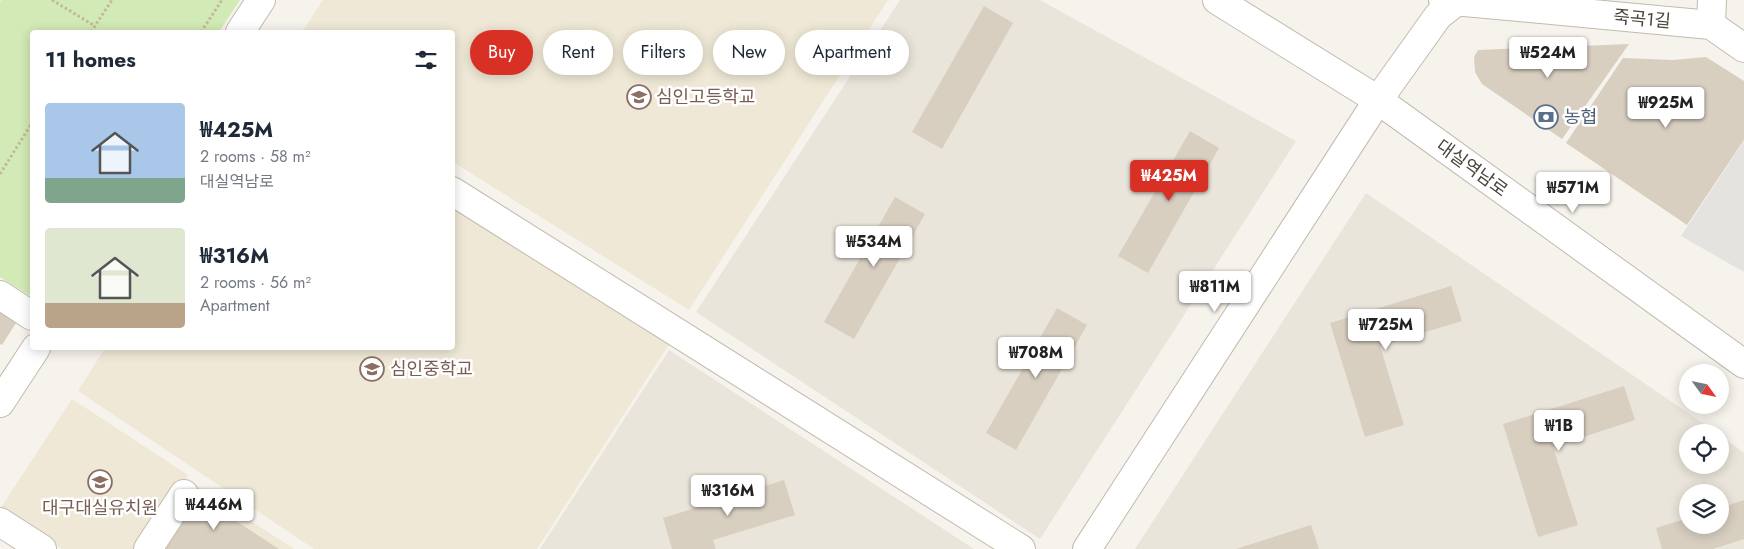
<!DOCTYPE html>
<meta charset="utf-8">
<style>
body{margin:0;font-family:Jost,"Noto Sans KR",sans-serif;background:#f6f6f7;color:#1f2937;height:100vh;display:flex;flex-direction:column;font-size:19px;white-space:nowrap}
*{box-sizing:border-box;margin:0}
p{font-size:16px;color:#747a83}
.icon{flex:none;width:28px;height:28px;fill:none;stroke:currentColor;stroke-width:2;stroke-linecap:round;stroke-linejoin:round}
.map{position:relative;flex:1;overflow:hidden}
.side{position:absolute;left:30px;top:30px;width:425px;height:320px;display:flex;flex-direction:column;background:#fff;border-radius:5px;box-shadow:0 2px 12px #0003}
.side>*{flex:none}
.hud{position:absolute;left:470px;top:30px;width:475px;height:45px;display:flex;gap:10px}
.needle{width:32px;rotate:123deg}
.tools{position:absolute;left:1679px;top:364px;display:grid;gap:10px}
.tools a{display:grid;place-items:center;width:50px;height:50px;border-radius:50%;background:#fff;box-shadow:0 2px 12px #0003;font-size:25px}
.price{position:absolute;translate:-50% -42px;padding:0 11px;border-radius:5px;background:#fff;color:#222;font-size:16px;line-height:32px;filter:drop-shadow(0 1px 2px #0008)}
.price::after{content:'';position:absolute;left:50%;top:30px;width:15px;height:11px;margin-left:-8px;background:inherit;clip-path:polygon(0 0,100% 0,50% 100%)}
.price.on{background:#d93025;color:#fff}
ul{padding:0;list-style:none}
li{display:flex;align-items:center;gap:15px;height:125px;padding:0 15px}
li span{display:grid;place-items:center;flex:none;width:140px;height:100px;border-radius:5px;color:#555}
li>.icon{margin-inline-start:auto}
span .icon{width:60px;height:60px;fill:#fffc;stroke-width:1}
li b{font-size:21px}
h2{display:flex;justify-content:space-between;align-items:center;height:60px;padding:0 15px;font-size:21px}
.chip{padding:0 18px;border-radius:22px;background:#fff;box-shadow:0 2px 12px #0003;font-size:18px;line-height:45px}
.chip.on{background:#d93025;color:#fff}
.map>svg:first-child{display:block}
</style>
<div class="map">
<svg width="1744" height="549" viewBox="0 0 1744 549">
<rect width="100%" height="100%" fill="#f6f3ec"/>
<g fill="#eae5da" fill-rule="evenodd">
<polygon points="900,0 1040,0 1296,141 1040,539 696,312"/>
<path d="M1366 193 1716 432H1688V465H1720V435L1744 453V549H1135ZM1688 492H1720V525H1688Z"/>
<polygon points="669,350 974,549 540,549"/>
</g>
<g fill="#efe8d6">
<polygon points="323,0 888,0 689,310 453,162 452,32 302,32"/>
<polygon points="453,207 670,343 537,549 314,549 78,391 105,348 452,348"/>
<polygon points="72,399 188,475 140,549 62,549 0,509"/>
<polygon points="194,484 294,549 151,549"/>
</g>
<polygon fill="#d2eab5" points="1,0 240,0 219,32 32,32 32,297 0,277 0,2"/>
<polygon fill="#e5e3e0" points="1744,141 1744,272 1681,236"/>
<g fill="#d8cfc1">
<polygon points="984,6 1013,23 942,149 912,132"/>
<polygon points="1629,44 1562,139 1482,84 1475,72 1474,57 1478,50"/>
<polygon points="1706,57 1744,81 1744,140 1687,225 1566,143 1623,58 1673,60"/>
<polygon points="1190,131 1219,148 1148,273 1118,256"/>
<polygon points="895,197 925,214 854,339 824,322"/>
<polygon points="1451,286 1462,321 1380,346 1404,425 1365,437 1330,323"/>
<polygon points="0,302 21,315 2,345 0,344"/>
<polygon points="1057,308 1087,325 1016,450 986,433"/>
<polygon points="1624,386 1635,420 1553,447 1578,525 1538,537 1503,424"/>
<polygon points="784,480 795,515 713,540 716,549 672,549 663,518"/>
<polygon points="198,496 279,549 164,549"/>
<polygon points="1744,500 1744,539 1713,549 1662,549 1656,528 1688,518 1688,525 1720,525 1720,508"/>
<polygon points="1311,525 1319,549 1236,549"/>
</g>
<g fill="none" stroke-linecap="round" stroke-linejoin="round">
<g stroke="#c2bbae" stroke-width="30">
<g id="minor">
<polyline points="1217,0 1378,100 1744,364"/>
<polyline points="1443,0 1711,25 1744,48"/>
<polyline points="1711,25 1712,0"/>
<polyline points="240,32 261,0"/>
<polyline points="452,191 1021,549"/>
<polyline points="0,295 32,316"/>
<polyline points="0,403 36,348"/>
<polyline points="0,522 42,549"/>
<polyline points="148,549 184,494"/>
<polyline points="1087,549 1378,100 1438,16 1457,1"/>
</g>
</g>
<g stroke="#c4b79f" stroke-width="3" stroke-dasharray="2.5 2.5" stroke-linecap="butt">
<polyline points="52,0 95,26"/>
<polyline points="91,32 112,0"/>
<polyline points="201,32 222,0"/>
<polyline points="0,174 32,123"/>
</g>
<use href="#minor" stroke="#fff" stroke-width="28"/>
</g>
<defs>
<g id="school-ring" transform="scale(1.25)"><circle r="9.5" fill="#fff" stroke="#8d6e63" stroke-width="1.5"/><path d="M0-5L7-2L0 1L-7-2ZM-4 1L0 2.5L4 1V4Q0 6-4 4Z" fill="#8d6e63"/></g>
<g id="bank-ring" transform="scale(1.25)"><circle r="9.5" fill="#fff" stroke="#5c6f8a" stroke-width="1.5"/><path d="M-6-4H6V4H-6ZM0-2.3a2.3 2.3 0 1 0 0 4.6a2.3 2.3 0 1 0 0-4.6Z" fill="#5c6f8a"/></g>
</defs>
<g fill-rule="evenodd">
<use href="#school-ring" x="639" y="97"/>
<use href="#bank-ring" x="1546" y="117"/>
<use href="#school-ring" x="372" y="369"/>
<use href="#school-ring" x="100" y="482"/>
</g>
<g text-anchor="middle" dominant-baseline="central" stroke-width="5" stroke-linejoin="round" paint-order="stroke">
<g font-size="18" fill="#4b4439" stroke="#fff">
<text transform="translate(1642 19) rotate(5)">죽곡1길</text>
<text transform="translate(1472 168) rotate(36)">대실역남로</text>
</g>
<g font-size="18" fill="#785e54" stroke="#fff" text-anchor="start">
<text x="656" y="97">심인고등학교</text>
<text x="390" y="369">심인중학교</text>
<text x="100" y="508" text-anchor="middle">대구대실유치원</text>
</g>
<g font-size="18" fill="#4e5e75" stroke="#fff" text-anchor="start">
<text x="1564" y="117">농협</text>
</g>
</g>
</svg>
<div class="tools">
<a><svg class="needle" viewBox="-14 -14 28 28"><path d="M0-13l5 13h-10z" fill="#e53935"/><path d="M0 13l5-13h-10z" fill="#747a83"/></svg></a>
<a><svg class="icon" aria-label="locate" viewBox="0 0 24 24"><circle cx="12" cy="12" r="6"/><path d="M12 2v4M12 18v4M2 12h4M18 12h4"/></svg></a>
<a><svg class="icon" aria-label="layers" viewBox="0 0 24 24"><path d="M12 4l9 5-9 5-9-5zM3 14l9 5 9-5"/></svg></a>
</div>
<b class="price" style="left:1548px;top:79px">₩524M</b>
<b class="price" style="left:1666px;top:129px">₩925M</b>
<b class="price on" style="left:1169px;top:202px">₩425M</b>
<b class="price" style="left:1573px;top:214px">₩571M</b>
<b class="price" style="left:874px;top:268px">₩534M</b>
<b class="price" style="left:1215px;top:313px">₩811M</b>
<b class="price" style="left:1386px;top:351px">₩725M</b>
<b class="price" style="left:1036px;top:379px">₩708M</b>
<b class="price" style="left:1559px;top:452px">₩1B</b>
<b class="price" style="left:728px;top:517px">₩316M</b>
<b class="price" style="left:214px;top:531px">₩446M</b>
<div class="hud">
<a class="chip on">Buy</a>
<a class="chip">Rent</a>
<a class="chip">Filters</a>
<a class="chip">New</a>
<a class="chip">Apartment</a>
</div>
<section class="side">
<h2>11 homes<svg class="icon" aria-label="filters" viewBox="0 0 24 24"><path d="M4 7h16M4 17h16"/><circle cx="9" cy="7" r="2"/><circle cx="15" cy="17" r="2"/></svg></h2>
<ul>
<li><span style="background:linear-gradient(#a9c7e8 75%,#7fa58c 0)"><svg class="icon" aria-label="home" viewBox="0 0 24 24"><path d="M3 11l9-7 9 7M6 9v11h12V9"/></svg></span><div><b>₩425M</b><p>2 rooms · 58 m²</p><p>대실역남로</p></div></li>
<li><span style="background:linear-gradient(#dfe7d0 75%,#b9a48a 0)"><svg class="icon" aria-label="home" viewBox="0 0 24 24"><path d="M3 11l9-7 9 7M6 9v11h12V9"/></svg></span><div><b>₩316M</b><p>2 rooms · 56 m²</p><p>Apartment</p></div></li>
</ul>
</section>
</div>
